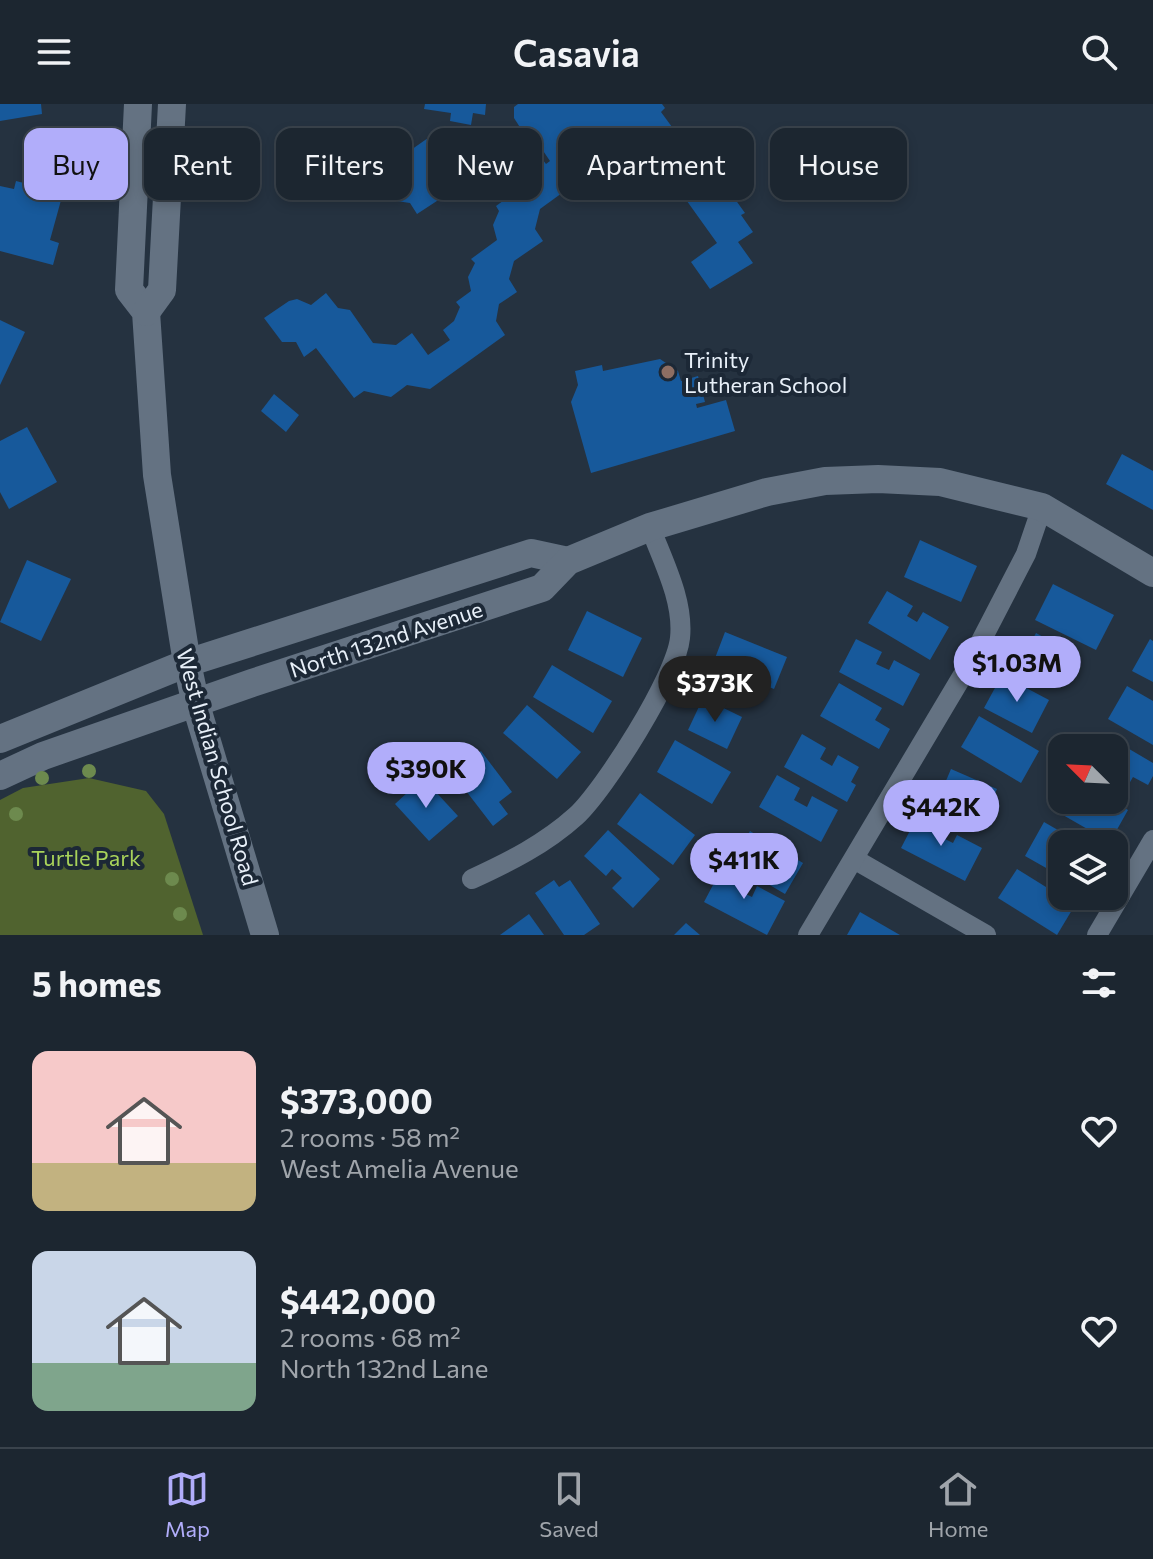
<!DOCTYPE html>
<meta charset="utf-8">
<style>
body{margin:0;font-family:Commissioner,sans-serif;background:#252e38;color:#f1f3f6;height:100vh;display:flex;flex-direction:column;font-size:30px;white-space:nowrap}
*{box-sizing:border-box;margin:0}
p{font-size:26px;color:#a0a5ab}
.icon{flex:none;width:44px;height:44px;fill:none;stroke:currentColor;stroke-width:2;stroke-linecap:round;stroke-linejoin:round}
.map{position:relative;height:831px;overflow:hidden}
.details{display:flex;flex-direction:column;background:#1c2630;flex:1}
.details>*{flex:none}
.banner{position:absolute;left:24px;top:24px;width:1106px;height:72px;display:flex;gap:16px}
.needle{width:52px;rotate:294deg}
.buttons{position:absolute;left:1048px;top:630px;display:grid;gap:16px}
.buttons a{display:grid;place-items:center;width:80px;height:80px;border-radius:16px;background:#1c2630;box-shadow:0 4px 12px #0003,0 0 0 2px #3a434c;font-size:40px}
.price{position:absolute;translate:-50% -68px;padding:0 18px;border-radius:28px;background:#b1adfa;color:#111;font-size:26px;line-height:52px;filter:drop-shadow(0 2px 4px #0008)}
.price::after{content:'';position:absolute;left:50%;top:48px;width:24px;height:18px;margin-left:-12px;background:inherit;clip-path:polygon(0 0,100% 0,50% 100%)}
.price.active{background:#222;color:#fff}
ul{padding:0;list-style:none}
li{display:flex;align-items:center;gap:24px;height:200px;padding:0 32px}
li span{display:grid;place-items:center;flex:none;width:224px;height:160px;border-radius:16px;color:#555}
li>.icon{margin-inline-start:auto}
span .icon{width:96px;height:96px;fill:#fffc;stroke-width:1}
li b{font-size:34px}
h2{display:flex;justify-content:space-between;align-items:center;height:96px;padding:0 32px;font-size:34px}
.chip{padding:0 28px;border-radius:16px;background:#1c2630;box-shadow:0 4px 12px #0003,0 0 0 2px #3a434c;font-size:28px;line-height:72px}
.chip.active{background:#b1adfa;color:#111}
header{display:flex;justify-content:space-between;align-items:center;height:104px;padding:0 32px;background:#1c2630;font-size:36px;font-weight:600}
.tab-bar{display:flex;justify-content:space-around;align-items:center;height:112px;border-top:2px solid #3a434c;background:#1c2630;font-size:22px;color:#a0a5ab}
.tab-bar a{display:grid;justify-items:center;gap:4px}
.tab-bar .active{color:#b1adfa}
.map>svg:first-child{display:block}
</style>
<header><svg class="icon" aria-label="menu" viewBox="0 0 24 24"><path d="M4 6h16M4 12h16M4 18h16"/></svg>Casavia<svg class="icon" aria-label="search" viewBox="0 0 24 24"><circle cx="10" cy="10" r="6"/><path d="M15 15l6 6"/></svg></header>
<div class="map">
<svg width="1153" height="831" viewBox="0 0 1153 831">
<rect width="100%" height="100%" fill="#253240"/>
<polygon fill="#50632f" points="89,674 146,687 164,710 203,831 0,831 0,696 23,684"/>
<g fill="#17599b">
<polygon points="0,0 41,0 42,10 0,17"/>
<polygon points="425,0 486,0 485,11 473,9 471,21 450,17 451,9 424,5"/>
<polygon points="518,0 662,0 665,4 661,8 672,23 662,30 664,35 638,55 635,51 625,54 617,49 540,105 535,125 543,137 514,157 509,175 517,188 499,200 496,217 505,231 430,285 407,281 391,293 364,287 354,294 316,244 304,253 296,238 282,238 264,214 289,197 297,195 311,201 326,189 338,204 350,206 373,239 396,241 412,229 428,251 450,236 443,226 454,217 460,203 456,198 471,187 468,173 475,159 471,155 497,136 493,121 499,107 496,102 511,91 507,77 512,64 508,58 532,42 546,60 550,57 531,29 523,28 514,14 514,3"/>
<polygon points="428,34 453,74 443,93 417,110 410,99 363,92 368,64 396,68 398,55"/>
<polygon points="692,46 704,63 709,59 745,109 741,111 753,128 738,138 753,159 710,185 691,158 717,139 674,79 680,74 671,61"/>
<polygon points="16,77 63,89 50,136 59,139 53,161 0,147 0,82 14,85"/>
<polygon points="0,216 25,228 0,281"/>
<polygon points="660,255 678,267 681,277 698,272 705,298 696,300 697,304 726,296 735,327 591,369 571,298 578,281 575,267 602,261 603,267"/>
<polygon points="274,290 299,311 286,328 261,307"/>
<polygon points="27,323 57,378 9,405 0,388 0,337"/>
<polygon points="1122,350 1153,367 1153,406 1106,380"/>
<polygon points="920,436 977,462 961,498 904,473"/>
<polygon points="27,456 71,475 41,537 0,518"/>
<polygon points="1053,480 1114,511 1096,546 1035,516"/>
<polygon points="887,487 913,502 907,512 917,518 923,508 949,523 930,556 868,519"/>
<polygon points="587,507 642,534 623,573 568,546"/>
<polygon points="725,528 787,553 774,585 752,576 756,566 744,562 740,573 712,562"/>
<polygon points="1036,529 1074,550 1056,583 1018,563"/>
<polygon points="856,535 882,548 876,560 889,566 894,556 920,570 903,602 839,568"/>
<polygon points="1150,535 1153,537 1153,578 1132,567"/>
<polygon points="552,561 612,597 593,629 533,593"/>
<polygon points="1002,571 1049,596 1032,629 984,604"/>
<polygon points="839,579 882,604 875,616 890,625 879,645 820,612"/>
<polygon points="1127,582 1153,597 1153,641 1108,615"/>
<polygon points="703,594 742,613 727,645 688,626"/>
<polygon points="527,601 581,648 557,675 503,629"/>
<polygon points="979,612 1039,647 1021,679 961,643"/>
<polygon points="1102,629 1153,659 1153,672 1148,681 1133,673 1126,685 1114,678 1114,644 1094,644"/>
<polygon points="802,630 826,644 820,655 832,662 838,651 859,663 851,678 856,681 847,698 784,663"/>
<polygon points="675,636 731,668 712,700 657,668"/>
<polygon points="481,647 512,688 499,698 508,710 493,722 453,670"/>
<polygon points="951,665 997,685 982,718 937,698"/>
<polygon points="777,671 800,684 794,696 807,703 812,692 838,706 821,738 759,703"/>
<polygon points="423,674 458,712 429,737 395,700"/>
<polygon points="1062,680 1062,696 1088,696 1097,701 1100,696 1110,696 1128,706 1110,738 1049,703"/>
<polygon points="640,689 695,731 673,761 617,720"/>
<polygon points="919,709 948,725 943,734 953,739 957,731 982,744 965,777 901,744"/>
<polygon points="1044,718 1082,740 1062,740 1062,773 1025,752"/>
<polygon points="608,726 660,775 633,804 612,784 622,774 612,765 606,772 584,752"/>
<polygon points="750,727 803,759 785,790 732,759"/>
<polygon points="723,762 749,776 742,788 752,793 757,782 785,797 767,831 704,798"/>
<polygon points="1017,765 1075,801 1057,831 998,794"/>
<polygon points="554,776 559,783 570,776 600,820 584,831 564,831 535,789"/>
<polygon points="860,808 900,831 847,831"/>
<polygon points="529,810 544,831 500,831"/>
<polygon points="686,819 700,831 674,831"/>
</g>
<g fill="none" stroke-linecap="round" stroke-linejoin="round">
<g stroke="#647282" stroke-width="20">
<polyline points="854,755 986,831"/>
<path d="M472 775C509 758 545 740 576 712 605 685 676 573 680 534 684 497 663 457 650 423"/>
<polyline points="808,831 967,564 1026,450 1042,403"/>
<polyline points="1097,831 1153,736"/>
</g>
<g stroke="#647282" stroke-width="28">
<polyline points="138,0 129,186 146,208 157,371 187,559 196,601 265,831"/>
<polyline points="146,208 162,186 172,0"/>
<polyline points="0,635 187,559 531,449 568,457"/>
<polyline points="0,672 43,652 252,579 542,484 568,457 650,423 767,388 825,377 878,375 940,378 1042,403 1153,469"/>
</g>
</g>
<g fill="#6d8a4e">
<circle cx="89" cy="667" r="7"/>
<circle cx="42" cy="674" r="7"/>
<circle cx="16" cy="710" r="7"/>
<circle cx="172" cy="775" r="7"/>
<circle cx="180" cy="810" r="7"/>
</g>
<circle fill="#8d6e63" stroke="#1c2836" stroke-width="3" cx="668" cy="268" r="8"/>
<g text-anchor="middle" dominant-baseline="central" stroke-width="8" stroke-linejoin="round" paint-order="stroke">
<g font-size="22" fill="#e8f0f9" stroke="#1c2836" text-anchor="start">
<text x="684" y="255">Trinity<tspan x="684" dy="25">Lutheran School</tspan></text>
</g>
<g font-size="22" fill="#e8f0f9" stroke="#1c2836">
<text transform="translate(386 535) rotate(-18)">North 132nd Avenue</text>
<text transform="translate(218 663) rotate(74)">West Indian School Road</text>
</g>
<g font-size="22" fill="#a8d25a" stroke="#1c2836">
<text x="86" y="753">Turtle Park</text>
</g>
</g>
</svg>
<div class="buttons">
<a><svg class="needle" viewBox="-14 -14 28 28"><path d="M0-13l5 13h-10z" fill="#e53935"/><path d="M0 13l5-13h-10z" fill="#a0a5ab"/></svg></a>
<a><svg class="icon" aria-label="layers" viewBox="0 0 24 24"><path d="M12 4l9 5-9 5-9-5zM3 14l9 5 9-5"/></svg></a>
</div>
<b class="price" style="left:1017px;top:600px">$1.03M</b>
<b class="price active" style="left:715px;top:620px">$373K</b>
<b class="price" style="left:426px;top:706px">$390K</b>
<b class="price" style="left:941px;top:744px">$442K</b>
<b class="price" style="left:744px;top:797px">$411K</b>
<div class="banner">
<a class="chip active">Buy</a>
<a class="chip">Rent</a>
<a class="chip">Filters</a>
<a class="chip">New</a>
<a class="chip">Apartment</a>
<a class="chip">House</a>
</div>
</div>
<section class="details">
<h2>5 homes<svg class="icon" aria-label="filters" viewBox="0 0 24 24"><path d="M4 7h16M4 17h16"/><circle cx="9" cy="7" r="2"/><circle cx="15" cy="17" r="2"/></svg></h2>
<ul>
<li><span style="background:linear-gradient(#f6c9c9 70%,#c2b280 0)"><svg class="icon" aria-label="home" viewBox="0 0 24 24"><path d="M3 11l9-7 9 7M6 9v11h12V9"/></svg></span><div><b>$373,000</b><p>2 rooms · 58 m²</p><p>West Amelia Avenue</p></div><svg class="icon" aria-label="heart" viewBox="0 0 24 24"><path d="M12 20l-8-8c-3-5 5-10 8-4 3-6 11-1 8 4z"/></svg></li>
<li><span style="background:linear-gradient(#c9d6e8 70%,#7fa58c 0)"><svg class="icon" aria-label="home" viewBox="0 0 24 24"><path d="M3 11l9-7 9 7M6 9v11h12V9"/></svg></span><div><b>$442,000</b><p>2 rooms · 68 m²</p><p>North 132nd Lane</p></div><svg class="icon" aria-label="heart" viewBox="0 0 24 24"><path d="M12 20l-8-8c-3-5 5-10 8-4 3-6 11-1 8 4z"/></svg></li>
</ul>
</section>
<nav class="tab-bar">
<a class="active"><svg class="icon" aria-label="map" viewBox="0 0 24 24"><path d="M3 6l6-2 6 2 6-2v14l-6 2-6-2-6 2zM9 4v14M15 6v14"/></svg>Map</a>
<a><svg class="icon" aria-label="saved" viewBox="0 0 24 24"><path d="M7 4h10v16l-5-4-5 4z"/></svg>Saved</a>
<a><svg class="icon" aria-label="home" viewBox="0 0 24 24"><path d="M3 11l9-7 9 7M6 9v11h12V9"/></svg>Home</a>
</nav>
